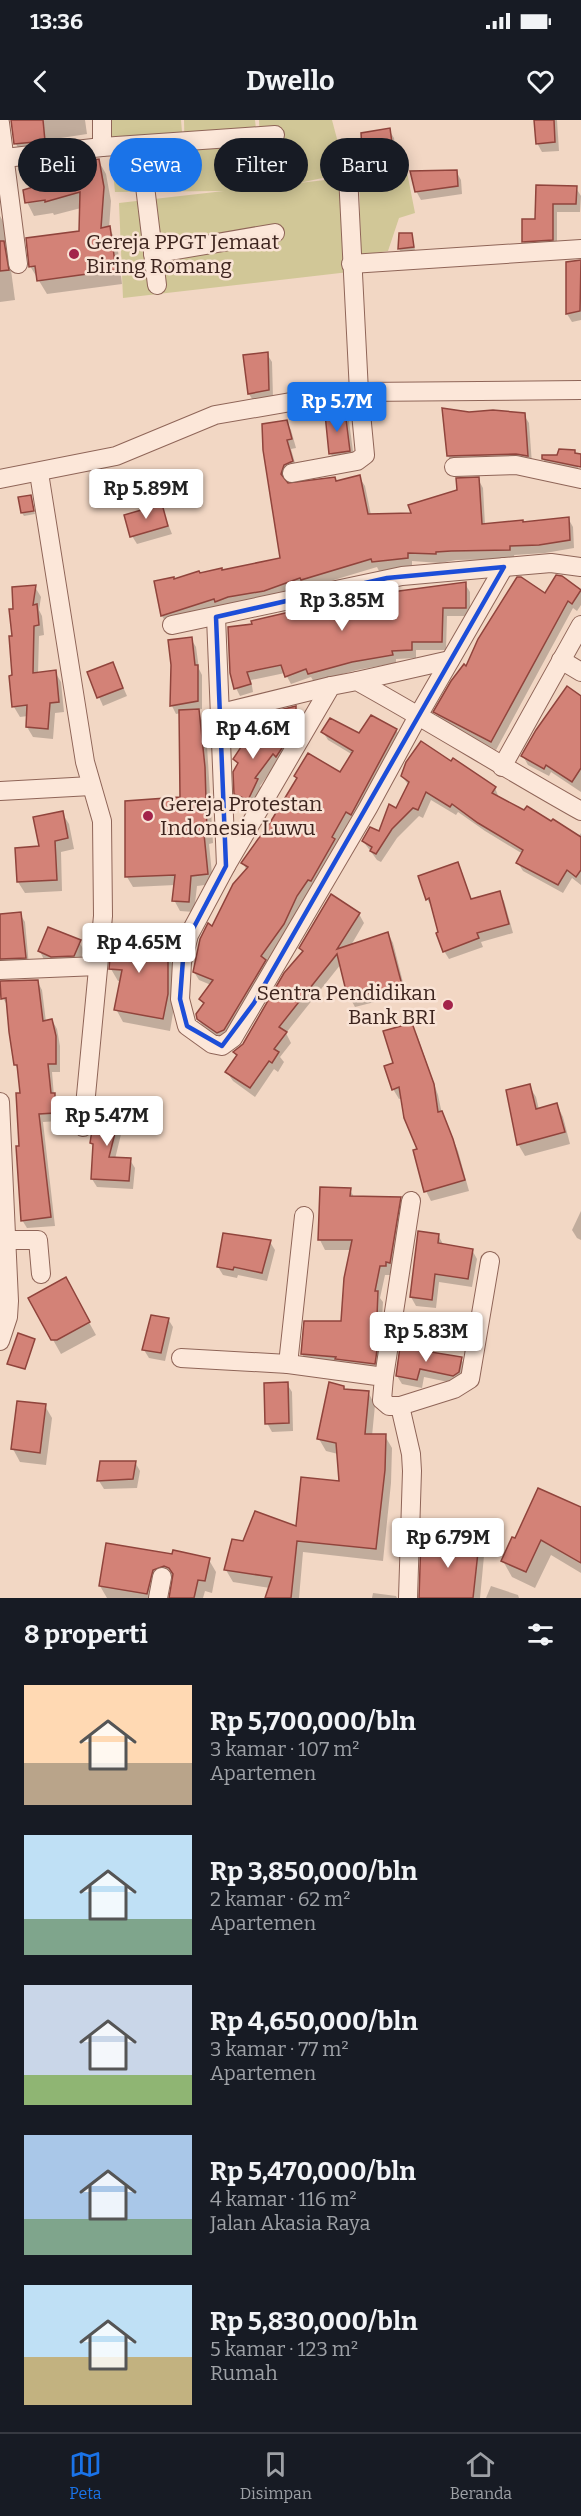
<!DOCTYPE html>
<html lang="id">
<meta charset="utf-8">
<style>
body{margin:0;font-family:Bitter,serif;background:#20242c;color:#f1f3f6;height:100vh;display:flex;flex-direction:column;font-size:22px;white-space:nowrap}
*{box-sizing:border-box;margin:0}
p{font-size:20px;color:#9ea1a6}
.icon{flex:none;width:33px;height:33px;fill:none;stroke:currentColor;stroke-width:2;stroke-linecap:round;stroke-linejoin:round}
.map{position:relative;height:1478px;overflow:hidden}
.drawer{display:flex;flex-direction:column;background:#171b24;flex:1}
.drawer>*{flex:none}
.banner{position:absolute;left:18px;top:18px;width:546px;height:54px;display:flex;gap:12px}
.price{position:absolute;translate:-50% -51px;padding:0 14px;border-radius:6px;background:#fff;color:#222;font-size:20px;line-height:39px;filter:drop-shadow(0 2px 3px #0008)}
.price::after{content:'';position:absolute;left:50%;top:36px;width:18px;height:14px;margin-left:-9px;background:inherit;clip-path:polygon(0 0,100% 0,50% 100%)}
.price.active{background:#1a73e8;color:#fff}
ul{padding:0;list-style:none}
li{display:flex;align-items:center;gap:18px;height:150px;padding:0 24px}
li span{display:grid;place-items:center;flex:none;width:168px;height:120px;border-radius:0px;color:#555}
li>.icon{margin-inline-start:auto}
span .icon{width:72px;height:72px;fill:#fffc;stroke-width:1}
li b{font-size:26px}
h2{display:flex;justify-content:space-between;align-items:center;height:72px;padding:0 24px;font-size:26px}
.pill{padding:0 21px;border-radius:27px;background:#171b24;box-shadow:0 3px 15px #0003;font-size:21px;line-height:54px}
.pill.active{background:#1a73e8;color:#fff}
.status{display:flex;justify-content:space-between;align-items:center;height:42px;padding:0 30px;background:#171b24;direction:ltr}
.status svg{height:16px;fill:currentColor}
header{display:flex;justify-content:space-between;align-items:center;height:78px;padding:0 24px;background:#171b24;font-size:27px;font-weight:700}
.tab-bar{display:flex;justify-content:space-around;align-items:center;height:84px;border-top:2px solid #363941;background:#171b24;font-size:16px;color:#9ea1a6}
.tab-bar a{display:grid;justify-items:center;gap:3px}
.tab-bar .active{color:#1a73e8}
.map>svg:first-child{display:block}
</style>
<div class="status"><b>13:36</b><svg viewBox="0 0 49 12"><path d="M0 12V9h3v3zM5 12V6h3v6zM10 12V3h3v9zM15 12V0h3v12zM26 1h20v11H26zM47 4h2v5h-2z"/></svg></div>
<header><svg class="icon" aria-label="back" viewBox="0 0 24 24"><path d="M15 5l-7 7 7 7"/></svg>Dwello<svg class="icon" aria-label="heart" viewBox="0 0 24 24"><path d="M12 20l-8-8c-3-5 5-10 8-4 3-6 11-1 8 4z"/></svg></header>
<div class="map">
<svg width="581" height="1478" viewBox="0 0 581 1478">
<rect width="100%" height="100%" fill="#f2d7c4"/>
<g fill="#d1c797">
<polygon points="108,0 181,0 185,46 184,0 255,0 261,55 259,0 332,0 346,53 299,63 351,57 349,152 123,178 119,83 224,71 115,72"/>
<polygon points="407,52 415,93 399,98 388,131 361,135 359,55"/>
</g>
<g fill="#0003">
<polygon points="12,0 85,0 87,14 48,20 50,30 21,33 16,24"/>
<polygon points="536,0 557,0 559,31 542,32 537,23"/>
<polygon points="389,10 394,18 396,31 368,38 363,30 362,15"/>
<polygon points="98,40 106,54 111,81 109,108 117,122 122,164 47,174 30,146 80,112 81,88 54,95 53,93 34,96 27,82 44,65"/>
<polygon points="456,51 461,60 462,74 421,80 416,71"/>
<polygon points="537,67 576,68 581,76 580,92 557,92 557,128 528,130 523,121 536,100"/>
<polygon points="0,96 5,105 15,180 0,182"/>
<polygon points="411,115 415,130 401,132 399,129"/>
<polygon points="581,142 581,200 572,202 567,194 568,144"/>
<polygon points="267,234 272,242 273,278 254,282 249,274"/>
<polygon points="345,293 349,301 354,339 335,342 331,334"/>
<polygon points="469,293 524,295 529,303 532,344 453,344 448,336"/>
<polygon points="286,301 291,310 296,328 291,329 297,350 286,358 286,363 294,366 336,363 359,357 365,366 371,395 413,395 478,359 483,368 485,405 523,404 568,398 573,407 574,428 545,433 514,435 515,439 456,440 440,443 412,441 412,446 379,451 377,447 307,468 306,466 270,480 167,504 162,496 156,462 175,461 281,439 265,330"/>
<polygon points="543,339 579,340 577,354 548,347"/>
<polygon points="30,376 35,394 24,396 22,393"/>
<polygon points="161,386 172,414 137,424 132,416"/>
<polygon points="561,457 581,469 581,485 577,491 573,488 496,630 440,600 435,592 466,548 545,476"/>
<polygon points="465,464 470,472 470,496 447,496 446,530 416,530 416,538 396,539 396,543 357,550 314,562 311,557 291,564 285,553 251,560 253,572 240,576 236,568 254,505 336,486"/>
<polygon points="35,467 41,477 39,490 42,496 44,515 39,516 38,554 55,552 61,562 64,592 55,593 53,619 33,617 27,607 28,596 20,597 14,587 15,490"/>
<polygon points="191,519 196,527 199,549 202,555 202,589 197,590 206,609 213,723 209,724 213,764 197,766 194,792 180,791 174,780 175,765 133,767 127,757 126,683 182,679 181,593 176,594 172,586 172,545"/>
<polygon points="113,544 127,576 103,586 99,577"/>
<polygon points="581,577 581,672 551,652 549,656 528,645 523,636"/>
<polygon points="295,588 300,596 300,609 264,610 283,626 288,634 278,641 260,666 262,669 253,688 241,682 236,673 238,645 235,639 256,606 254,602"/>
<polygon points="396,610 401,618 288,813 266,843 270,849 222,921 204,908 198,899 204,885 201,880 211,865 199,860 194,852 213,808 247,751 243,743 273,701 298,660 295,656 341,654 353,635 328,620 323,612 360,615"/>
<polygon points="451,644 495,668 499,678 578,717 581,713 581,765 572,758 563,773 523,751 518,743 523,734 485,711 458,692 456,695 431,680 423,698 419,696 397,718 381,742 377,740 363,721 379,713 396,690 409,666 402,656"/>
<polygon points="62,693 69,704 74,729 61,732 62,771 25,773 18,762"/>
<polygon points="457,744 472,781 499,773 504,781 513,813 481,822 483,827 449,839 444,831 432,787 427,779"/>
<polygon points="20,794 25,802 29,846 4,847 0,840 0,796"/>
<polygon points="359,794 364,803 350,827 388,813 393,823 406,874 355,887 350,878 341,844 286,913 291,923 280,937 284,942 278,952 274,949 255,977 233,961 227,952 237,937 234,933 244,925 303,833 301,828"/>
<polygon points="141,808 148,820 147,834 167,835 174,847 174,887 170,911 123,902 116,889 122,861 118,861 111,849"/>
<polygon points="79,822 84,830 79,844 44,840 40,831"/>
<polygon points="37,861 42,870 46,902 52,900 57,909 60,926 60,952 52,952 54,976 59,983 59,1001 43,1002 55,1106 27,1108 22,1100 19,1071 21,975 19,951 15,944 8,887 3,878"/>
<polygon points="411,905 417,915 438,975 442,994 458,1031 469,1071 431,1081 426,1071 419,1030 402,978 399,979 393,969"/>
<polygon points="529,966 536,977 539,990 557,985 563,997 570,1024 525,1036 518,1024"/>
<polygon points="120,990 125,998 115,1039 130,1040 135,1048 133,1069 97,1067 92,1059 95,1028 92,1023"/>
<polygon points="322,1069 350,1070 354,1077 400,1079 405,1088 391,1155 385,1155 380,1178 383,1182 379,1253 308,1244 302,1234 343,1203 352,1130 325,1130 320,1120"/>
<polygon points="581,1091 581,1120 577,1118 572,1110"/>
<polygon points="419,1113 438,1115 443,1124 472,1130 477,1139 472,1167 439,1162 436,1188 416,1186 411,1177"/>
<polygon points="270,1122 275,1130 267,1161 238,1155 237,1158 223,1155 218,1147"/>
<polygon points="65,1159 96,1215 61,1234 30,1179"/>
<polygon points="168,1199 173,1207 165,1241 149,1238 144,1230"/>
<polygon points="401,1229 461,1239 466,1247 458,1264 424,1257 422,1268 402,1264 397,1256"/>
<polygon points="287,1264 292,1272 293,1311 272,1312 267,1303"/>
<polygon points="343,1267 346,1271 368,1272 375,1285 372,1316 385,1316 392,1328 391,1363 383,1441 303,1432 299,1478 267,1478 270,1468 233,1462 226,1450 244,1423 297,1408 340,1363 338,1334 326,1331 319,1319"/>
<polygon points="45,1286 52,1298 46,1345 20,1342 13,1329"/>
<polygon points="135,1342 140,1351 137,1368 104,1369 99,1361"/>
<polygon points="581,1388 581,1453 551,1435 535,1468 512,1457 503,1441 516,1420"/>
<polygon points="107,1425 209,1440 216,1452 212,1473 205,1471 203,1478 171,1478 174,1459 166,1458 156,1478 107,1478 100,1466"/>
<polygon points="478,1425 484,1436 480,1478 421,1478"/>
<polygon points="491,1466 518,1475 519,1478 486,1478"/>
<polygon points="373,1473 396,1476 397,1478 372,1478"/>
</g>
<g fill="#d38277" stroke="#90443c" stroke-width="1.5">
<polygon points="11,0 43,0 45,21 14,24"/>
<polygon points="534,0 554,0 555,22 536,24"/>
<polygon points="390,8 392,23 362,30 361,13"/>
<polygon points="99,39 104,67 101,108 110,106 116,150 37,161 35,146 29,147 26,118 79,111 80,72 45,82 45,80 25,83 23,70 43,64 42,46"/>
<polygon points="457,50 458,66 415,72 410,51"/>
<polygon points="536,65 577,66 576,84 553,84 553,120 522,122 522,99 535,99"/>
<polygon points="399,113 412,113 414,127 398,129"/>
<polygon points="0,121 4,121 9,150 0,151"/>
<polygon points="581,140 580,191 566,194 566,142"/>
<polygon points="268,232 269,270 248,274 243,235"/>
<polygon points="442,288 469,292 493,290 525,293 528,336 516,334 447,336"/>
<polygon points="345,291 350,331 329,334 325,294"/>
<polygon points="287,300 292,319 287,320 293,341 284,345 281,354 288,363 335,357 336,361 360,355 368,394 411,393 408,385 457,370 456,358 479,357 482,404 523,400 523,402 569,397 570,420 539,425 510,426 510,430 451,431 436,432 436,434 408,433 408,438 372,442 371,439 301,460 300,458 264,471 228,477 215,482 214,479 161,496 154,461 174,457 174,459 199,451 200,453 222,448 222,450 280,438 263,330 262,304"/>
<polygon points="559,329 575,330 575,333 581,334 581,347 542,339 542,335 557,335"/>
<polygon points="31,375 34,391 21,393 18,377"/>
<polygon points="162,384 168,406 130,417 124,395"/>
<polygon points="556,455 562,456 581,470 572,484 568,481 491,622 433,592 451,561 464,544 466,546 478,519 517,457 521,457 545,473"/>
<polygon points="466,462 466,488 443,488 442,522 412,522 412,530 392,531 393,535 352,542 308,554 306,549 285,557 281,545 247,552 251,564 234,569 230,553 228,507 252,504 251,501 294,491 295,494 336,482 337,484 399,471"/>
<polygon points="36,465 33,485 37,484 39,505 34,506 33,553 56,550 59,582 50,583 48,609 26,607 27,585 12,587 9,556 12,555 9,516 12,516 9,489 13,489 12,467"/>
<polygon points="192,517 195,545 198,545 198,581 170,586 171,545 168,520"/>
<polygon points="113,542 123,568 97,578 87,552"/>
<polygon points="567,566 581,576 581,648 572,662 546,645 544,649 521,636 536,610"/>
<polygon points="296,586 296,601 252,602 252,597"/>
<polygon points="199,589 205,647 207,713 204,714 208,754 191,756 189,782 172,781 175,755 125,757 125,681 180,677 179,590"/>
<polygon points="371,595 397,609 351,695 346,692 332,717 335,719 311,761 308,760 297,776 284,804 261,836 266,840 224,910 217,913 197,899 196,894 204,883 199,879 213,860 193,852 200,819 208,803 212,806 233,764 248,747 241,743 271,701 297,658 294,656 308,633 340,652 353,631 321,612 330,598 359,613"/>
<polygon points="257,603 284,625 276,637 273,634 255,658 258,659 248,680 234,674 233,652 238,643 233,639"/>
<polygon points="421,621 451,641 453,638 496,667 492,673 524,690 527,686 551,701 553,699 581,717 581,750 576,757 567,750 558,765 516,743 523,730 478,703 452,684 450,687 426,672 418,690 413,688 392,709 376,734 370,731 372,727 362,721 370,707 379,711 389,684 396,688 409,662 401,656 406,642"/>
<polygon points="63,691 68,718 55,721 57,760 17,762 15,728 39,726 33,697"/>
<polygon points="458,742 471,779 500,771 509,804 477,813 479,818 443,832 436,813 438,812 429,778 426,780 418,756"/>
<polygon points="331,774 360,793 337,829 388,812 402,865 348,879 337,834 279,907 287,912 274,929 279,932 272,943 269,941 250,968 225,952 237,935 233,932 243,924 284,853 303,831 299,828"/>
<polygon points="21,792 26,838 0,839 0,794"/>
<polygon points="113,805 142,806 140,833 168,833 168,874 163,899 114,890 122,850 109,849"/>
<polygon points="48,807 81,820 74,836 51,837 38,831"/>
<polygon points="38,860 43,901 52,899 56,916 56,944 48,944 51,973 55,973 55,993 39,994 51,1097 21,1101 16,1026 19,1026 16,973 20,973 17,945 14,945 9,912 6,878 1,879 0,861"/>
<polygon points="412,903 434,964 438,992 442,991 453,1019 465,1060 424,1072 413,1030 417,1029 404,998 399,967 392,970 384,946 393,943 383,911"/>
<polygon points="530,964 536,989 557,983 565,1012 517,1025 506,970"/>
<polygon points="96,985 121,989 109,1037 131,1038 129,1061 91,1059 93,1024 90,1023"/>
<polygon points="320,1067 351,1068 350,1076 401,1077 390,1143 386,1142 386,1146 380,1146 375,1171 378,1171 376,1222 378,1223 375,1244 335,1239 336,1237 301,1234 304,1201 341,1201 344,1158 352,1120 318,1120"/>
<polygon points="418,1111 439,1114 438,1123 473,1129 468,1159 435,1154 432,1180 410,1177"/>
<polygon points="223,1113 271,1120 262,1153 234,1147 233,1150 217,1147"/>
<polygon points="66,1157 90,1202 57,1220 51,1220 28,1178"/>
<polygon points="151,1195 169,1198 161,1233 142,1230"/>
<polygon points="18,1213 35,1219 25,1249 7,1244"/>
<polygon points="400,1227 462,1237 459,1252 453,1256 420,1249 417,1260 396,1256"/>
<polygon points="288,1262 289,1303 265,1304 264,1263"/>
<polygon points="329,1262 344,1266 344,1269 369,1271 365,1314 386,1314 385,1350 376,1429 297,1421 291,1478 265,1478 272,1457 224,1450 232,1419 243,1421 255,1391 296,1406 301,1357 339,1361 336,1323 317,1319"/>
<polygon points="17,1281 46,1284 40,1333 11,1329"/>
<polygon points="100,1341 136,1341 133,1359 97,1361"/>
<polygon points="538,1368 581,1387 581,1443 541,1420 526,1452 501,1441 512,1417 515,1418"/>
<polygon points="421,1417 479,1423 473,1478 419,1478"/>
<polygon points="106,1423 172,1434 173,1430 210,1438 205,1461 198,1460 194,1478 169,1478 173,1454 169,1448 164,1446 153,1450 147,1474 99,1466"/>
</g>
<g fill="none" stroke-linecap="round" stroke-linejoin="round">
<g stroke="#8f6558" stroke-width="20">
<g id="minor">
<polyline points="102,0 102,27 275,15"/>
<polyline points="0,3 18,144"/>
<polyline points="140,25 157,165"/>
<polyline points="5,38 102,27"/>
<polyline points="153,134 275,113"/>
<polyline points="351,144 581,129"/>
<polyline points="454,347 516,345 581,359"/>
<polyline points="39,353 85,642 102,701 103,796 83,1007"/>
<polyline points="292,353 357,341 365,335 359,272 348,55"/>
<polyline points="0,359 116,336 215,295 314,278 359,272 581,270"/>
<path d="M504 447 418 596 368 688 233 918 222 926 212 924 187 906 180 879 182 842 189 815 226 746 331 566 357 561C433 603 506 649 581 691"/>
<polyline points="216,497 226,746"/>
<polyline points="172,505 402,456 551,443 581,447"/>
<polyline points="561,540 581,552"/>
<polyline points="357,561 450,540"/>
<polyline points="221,593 331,566"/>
<polyline points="502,647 581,505"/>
<polyline points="0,671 91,666"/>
<polyline points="0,850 98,846"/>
<polyline points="0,982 9,1181 8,1197 0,1221"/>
<polyline points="304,1096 288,1244 384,1257 382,1280 389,1286 400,1286 411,1334 412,1351 408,1478"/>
<polyline points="0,1120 38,1120 41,1154"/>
<polyline points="181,1238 288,1244"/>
<polyline points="384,1257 411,1081"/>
<polyline points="400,1286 454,1269 470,1259 490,1141"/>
<polyline points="158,1478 162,1457"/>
</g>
</g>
<use href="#minor" stroke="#fce7d9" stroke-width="18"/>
</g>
<path fill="none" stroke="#1d4ed8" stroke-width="4.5" stroke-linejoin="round" d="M504 447 254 883 222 926 187 906 180 879 184 826 226 746 216 497 387 458Z"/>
<g fill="#a3234a" stroke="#f9e3d5" stroke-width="2">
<circle cx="74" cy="134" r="6"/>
<circle cx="148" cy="696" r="6"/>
<circle cx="448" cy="885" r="6"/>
</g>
<g text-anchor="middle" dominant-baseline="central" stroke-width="5" stroke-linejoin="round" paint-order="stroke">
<g font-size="21" fill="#3d241e" stroke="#f9e3d5" text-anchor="start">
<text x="86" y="122">Gereja PPGT Jemaat<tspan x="86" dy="24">Biring Romang</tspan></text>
<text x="160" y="684">Gereja Protestan<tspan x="160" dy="24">Indonesia Luwu</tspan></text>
<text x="436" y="873" text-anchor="end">Sentra Pendidikan<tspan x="436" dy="24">Bank BRI</tspan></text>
</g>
</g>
</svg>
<b class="price active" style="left:337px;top:313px">Rp 5.7M</b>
<b class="price" style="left:146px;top:400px">Rp 5.89M</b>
<b class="price" style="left:342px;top:512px">Rp 3.85M</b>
<b class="price" style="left:253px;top:640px">Rp 4.6M</b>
<b class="price" style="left:139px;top:854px">Rp 4.65M</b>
<b class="price" style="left:107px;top:1027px">Rp 5.47M</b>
<b class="price" style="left:426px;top:1243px">Rp 5.83M</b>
<b class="price" style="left:448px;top:1449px">Rp 6.79M</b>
<div class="banner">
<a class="pill">Beli</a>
<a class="pill active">Sewa</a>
<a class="pill">Filter</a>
<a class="pill">Baru</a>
</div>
</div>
<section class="drawer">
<h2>8 properti<svg class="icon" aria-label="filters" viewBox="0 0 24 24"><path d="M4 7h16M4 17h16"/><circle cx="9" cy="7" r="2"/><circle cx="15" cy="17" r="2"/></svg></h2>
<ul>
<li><span style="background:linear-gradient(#ffd9b3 65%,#b9a48a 0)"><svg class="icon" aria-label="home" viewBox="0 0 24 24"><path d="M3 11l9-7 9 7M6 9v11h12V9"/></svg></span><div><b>Rp 5,700,000/bln</b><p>3 kamar · 107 m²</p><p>Apartemen</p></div></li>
<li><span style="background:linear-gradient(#bfe0f5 70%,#7fa58c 0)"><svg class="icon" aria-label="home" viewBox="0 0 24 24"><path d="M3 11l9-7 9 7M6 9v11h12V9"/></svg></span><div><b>Rp 3,850,000/bln</b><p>2 kamar · 62 m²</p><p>Apartemen</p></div></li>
<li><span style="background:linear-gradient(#c9d6e8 75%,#8fb573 0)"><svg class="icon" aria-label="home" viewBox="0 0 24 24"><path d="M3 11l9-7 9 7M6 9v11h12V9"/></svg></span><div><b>Rp 4,650,000/bln</b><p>3 kamar · 77 m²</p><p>Apartemen</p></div></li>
<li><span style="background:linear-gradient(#a9c7e8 70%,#7fa58c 0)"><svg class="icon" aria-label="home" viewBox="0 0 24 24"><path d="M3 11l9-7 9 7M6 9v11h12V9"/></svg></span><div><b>Rp 5,470,000/bln</b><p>4 kamar · 116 m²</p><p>Jalan Akasia Raya</p></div></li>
<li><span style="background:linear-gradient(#bfe0f5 60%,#c2b280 0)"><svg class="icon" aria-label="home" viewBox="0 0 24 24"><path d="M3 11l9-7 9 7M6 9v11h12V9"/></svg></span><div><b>Rp 5,830,000/bln</b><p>5 kamar · 123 m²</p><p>Rumah</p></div></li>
</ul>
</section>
<nav class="tab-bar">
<a class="active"><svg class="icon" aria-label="map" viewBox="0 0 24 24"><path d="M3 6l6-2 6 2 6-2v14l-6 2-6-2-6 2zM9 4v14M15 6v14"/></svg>Peta</a>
<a><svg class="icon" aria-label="saved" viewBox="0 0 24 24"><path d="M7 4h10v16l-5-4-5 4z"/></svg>Disimpan</a>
<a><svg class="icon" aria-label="home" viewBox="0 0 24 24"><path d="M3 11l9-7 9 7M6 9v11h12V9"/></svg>Beranda</a>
</nav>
